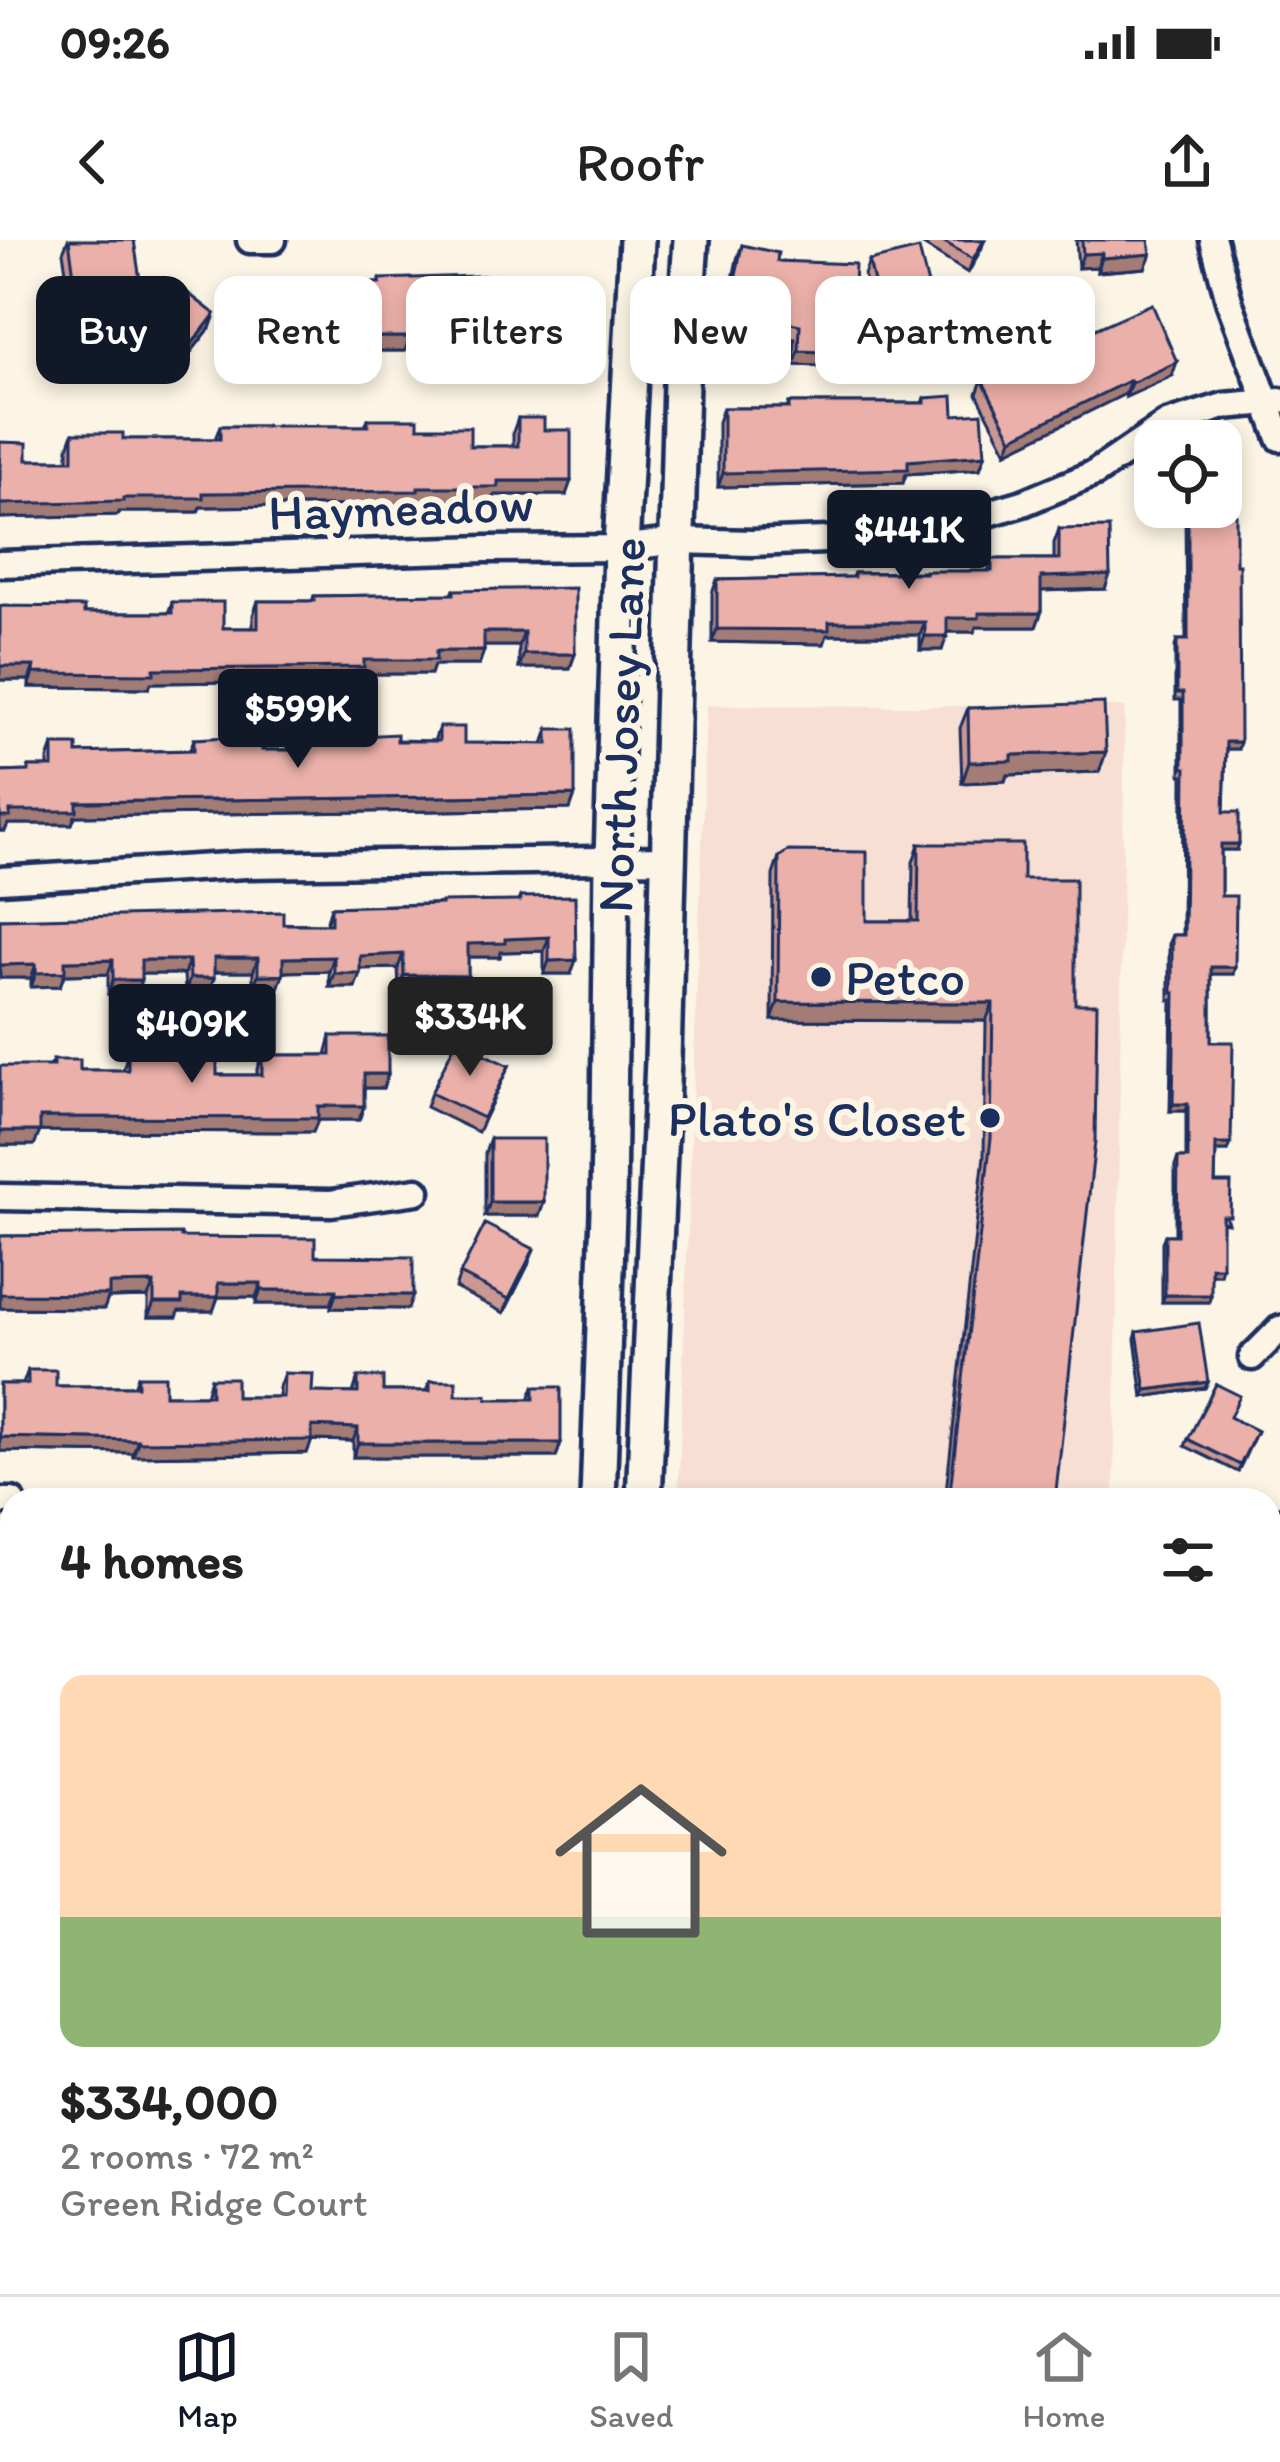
<!DOCTYPE html>
<meta charset="utf-8">
<style>
body{margin:0;font-family:Itim,sans-serif;background:#f6f6f6;color:#222;height:100vh;display:flex;flex-direction:column;font-size:45px;white-space:nowrap}
*{box-sizing:border-box;margin:0}
p{font-size:39px;color:#767676}
.icon{flex:none;width:66px;height:66px;fill:none;stroke:currentColor;stroke-width:2;stroke-linecap:round;stroke-linejoin:round}
.map{position:relative;flex:1;overflow:hidden}
.drawer{position:absolute;left:0px;top:1248px;width:1281px;height:807px;display:flex;flex-direction:column;background:#fff;border-radius:36px 36px 0 0;box-shadow:0 6px 18px #0003}
.drawer>*{flex:none}
.top-card{position:absolute;left:36px;top:36px;width:1209px;height:108px;display:flex;gap:24px}
.controls{position:absolute;left:1134px;top:180px;display:grid;gap:24px}
.controls a{display:grid;place-items:center;width:108px;height:108px;border-radius:24px;background:#fff;box-shadow:0 6px 18px #0003;font-size:60px}
.price{position:absolute;translate:-50% -102px;padding:0 27px;border-radius:12px;background:#111827;color:#fff;font-size:39px;line-height:78px;filter:drop-shadow(0 3px 6px #0008)}
.price::after{content:'';position:absolute;left:50%;top:72px;width:36px;height:27px;margin-left:-18px;background:inherit;clip-path:polygon(0 0,100% 0,50% 100%)}
.price.current{background:#222;color:#fff}
ul{padding:0;list-style:none}
li{display:grid;align-content:center;gap:24px;height:636px;padding:0 60px}
li span{display:grid;place-items:center;height:372px;border-radius:24px;color:#555}
li>.icon{margin-inline-start:auto}
span .icon{width:216px;height:216px;fill:#fffc;stroke-width:1}
li b{font-size:51px}
h2{display:flex;justify-content:space-between;align-items:center;height:144px;padding:0 60px;font-size:51px}
.tag{padding:0 42px;border-radius:24px;background:#fff;box-shadow:0 6px 18px #0003;font-size:42px;line-height:108px}
.tag.current{background:#111827;color:#fff}
.status{display:flex;justify-content:space-between;align-items:center;height:84px;padding:0 60px;background:#fff;direction:ltr}
.status svg{height:33px;fill:currentColor}
header{display:flex;justify-content:space-between;align-items:center;height:156px;padding:0 60px;background:#fff;font-size:54px;font-weight:600}
.tab-bar{display:flex;justify-content:space-around;align-items:center;height:168px;border-top:3px solid #e0e0e0;background:#fff;font-size:33px;color:#767676}
.tab-bar a{display:grid;justify-items:center;gap:6px}
.tab-bar .current{color:#111827}
.map>svg:first-child{display:block}
</style>
<div class="status"><b>09:26</b><svg viewBox="0 0 49 12"><path d="M0 12V9h3v3zM5 12V6h3v6zM10 12V3h3v9zM15 12V0h3v12zM26 1h20v11H26zM47 4h2v5h-2z"/></svg></div>
<header><svg class="icon" aria-label="back" viewBox="0 0 24 24"><path d="M15 5l-7 7 7 7"/></svg>Roofr<svg class="icon" aria-label="share" viewBox="0 0 24 24"><path d="M12 15V3M7 8l5-5 5 5M5 13v7h14v-7"/></svg></header>
<div class="map">
<svg width="1280" height="2054" viewBox="0 0 1280 2054">
<rect width="100%" height="100%" fill="#fcf5e5"/>
<filter id="ink" filterUnits="userSpaceOnUse"><feTurbulence type="fractalNoise" baseFrequency=".00833" numOctaves="2"/><feDisplacementMap in="SourceGraphic" scale="24" xChannelSelector="R" yChannelSelector="G"/><feConvolveMatrix kernelMatrix="1 2 1 2 8 2 1 2 1" color-interpolation-filters="sRGB"/></filter>
<g filter="url(#ink)">
<g fill="#f7e0d3">
<polygon points="707,465 1125,467 1114,1260 678,1260"/>
<polygon points="455,2043 1103,2043 1103,2054 452,2054"/>
</g>
<g fill="none" stroke-linecap="round" stroke-linejoin="round">
<g stroke="#1b2f5e" stroke-width="33">
<g id="minor">
<polyline points="250,0 273,0"/>
<polyline points="1213,0 1230,64 1280,198"/>
<polyline points="0,324 486,309 621,308 677,301 752,303 850,299 948,285 1023,263 1095,233 1167,184 1224,166 1280,161"/>
<polyline points="0,640 245,625 668,619"/>
<polyline points="0,957 331,963 417,951"/>
<polyline points="1252,1117 1280,1089"/>
<polyline points="0,1261 12,1261"/>
<polyline points="1269,1394 1280,1405"/>
<polyline points="1269,2054 1280,1474"/>
</g>
</g>
<g stroke="#1b2f5e" stroke-width="42">
<g id="major">
<polyline points="598,1260 608,972 612,620 621,308 637,0"/>
<polyline points="644,1260 663,820 681,142 691,0"/>
<polyline points="357,2054 360,2043"/>
<polyline points="409,2054 413,2043"/>
</g>
</g>
<use href="#minor" stroke="#fcf5e5" stroke-width="24"/>
<use href="#major" stroke="#fcf5e5" stroke-width="33"/>
</g>
<g fill="#ca9791" stroke="#1b2f5e" stroke-width="3">
<polygon points="68,0 140,40 135,54 71,63 63,12"/>
<polygon points="915,0 985,0 968,33"/>
<polygon points="1076,0 1149,0 1145,28 1097,32 1097,27 1078,28"/>
<polygon points="742,5 777,21 847,105 825,104 825,112 820,126 794,125 795,99 724,84 737,19"/>
<polygon points="869,21 923,58 917,60 916,89 879,98 864,35"/>
<polygon points="380,39 573,100 568,114 446,115 446,91 410,91 405,111 360,111 356,122 304,122 304,104 267,104 268,116 263,130 234,131 233,67 238,53 307,51 310,43 378,43"/>
<polygon points="168,71 215,74 210,88 169,140 126,107 131,93"/>
<polygon points="1086,93 1172,136 1126,157 1125,154 1007,212 977,154 982,140"/>
<polygon points="925,158 954,175 985,215 980,229 906,234 903,243 718,247 718,182 723,168 787,168 789,163 923,163"/>
<polygon points="518,178 544,190 566,255 495,255 493,261 415,261 413,265 200,267 198,272 119,272 118,275 0,278 0,202 27,220 68,220 68,207 73,193 123,199 215,199 220,186 365,186 368,179 418,187 470,206 513,206 513,192"/>
<polygon points="1185,267 1221,267 1238,509 1226,509 1224,572 1237,610 1221,610 1221,656 1233,734 1211,734 1211,802 1228,911 1216,911 1215,943 1228,983 1222,982 1220,1034 1211,1034 1209,1062 1162,1062 1162,1002 1165,995 1175,995 1175,925 1178,918 1186,918 1186,871 1170,871 1172,760 1169,760 1169,702 1172,695 1182,695 1183,535 1181,535 1181,460 1175,460 1175,407 1177,400 1186,400"/>
<polygon points="1059,289 1105,349 1041,351 1041,373 1036,387 976,387 974,392 947,392 942,410 920,410 920,395 827,395 824,404 712,402 712,353 717,340 852,337 854,333 988,331 992,319 1054,319 1054,303"/>
<polygon points="454,350 575,414 570,428 519,428 519,406 484,406 479,425 434,425 431,434 361,434 359,441 151,443 149,448 29,447 29,440 0,440 84,373 168,373 172,362 223,388 253,388 253,375 258,361 312,361 314,356 452,354"/>
<polygon points="968,468 1106,512 1099,532 1007,535 1005,541 962,543 960,488"/>
<polygon points="439,487 464,503 543,504 548,489 575,555 570,569 75,576 72,584 8,584 5,591 0,591 0,532 28,531 29,527 48,527 48,519 53,505 77,513 190,510 194,499 262,510 293,510 298,494 323,498 434,501"/>
<polygon points="919,604 1023,639 1055,1260 945,1260 984,916 986,781 772,780 773,635 779,617 867,681 912,681 913,622"/>
<polygon points="520,657 571,734 544,734 544,711 501,712 500,717 468,717 468,736 463,750 399,749 398,728 360,729 355,747 329,747 329,731 283,732 278,748 253,748 253,732 214,732 209,752 185,752 184,734 141,734 136,754 108,754 108,734 64,735 60,746 31,747 31,738 0,738 0,679 326,684 331,667 518,661"/>
<polygon points="331,796 388,834 383,848 364,848 364,866 359,880 318,880 313,892 40,891 34,905 0,905 53,820 80,830 123,830 128,812 190,812 192,806 217,835 257,835 257,829 262,815 326,815"/>
<polygon points="509,826 478,892 426,867 431,853"/>
<polygon points="490,899 544,962 539,976 485,976 485,913"/>
<polygon points="0,996 181,997 315,1016 408,1069 331,1068 331,1064 256,1064 256,1057 218,1057 213,1071 179,1071 177,1077 148,1077 148,1057 108,1058 104,1069 0,1068"/>
<polygon points="529,1023 504,1073 455,1048 460,1034"/>
<polygon points="1137,1092 1208,1142 1205,1148 1143,1157 1135,1099"/>
<polygon points="28,1130 56,1146 134,1146 138,1136 165,1155 206,1155 211,1138 236,1157 279,1157 279,1147 284,1133 312,1152 353,1153 358,1137 383,1151 426,1151 430,1141 456,1155 487,1159 529,1159 534,1147 561,1203 556,1217 353,1217 353,1201 312,1200 307,1213 133,1216 133,1213 0,1211 0,1144 23,1144"/>
<polygon points="1231,1178 1257,1191 1238,1232 1185,1206 1188,1199"/>
<polygon points="1277,1267 1280,1267 1280,1316 1275,1316 1275,1274"/>
</g>
<g fill="#a47b76" stroke="#1b2f5e" stroke-width="3">
<polygon points="984,0 982,8 968,33 973,19"/>
<polygon points="1102,13 1097,27 1078,28 1083,14"/>
<polygon points="1151,14 1145,28 1097,32 1102,18"/>
<polygon points="140,40 135,54 71,63 76,50"/>
<polygon points="928,45 923,58 909,62 914,48"/>
<polygon points="215,74 210,88 169,140 174,127"/>
<polygon points="921,76 916,89 879,98 884,85"/>
<polygon points="410,78 451,78 446,91 405,91"/>
<polygon points="267,90 310,90 304,104 262,104"/>
<polygon points="826,90 852,91 847,105 821,104"/>
<polygon points="361,97 410,97 405,111 360,111 356,122 304,122 310,108"/>
<polygon points="573,100 568,114 446,115 451,101"/>
<polygon points="799,111 825,112 820,126 794,125"/>
<polygon points="268,116 263,130 234,131 239,117"/>
<polygon points="1177,122 1172,136 1126,157 1131,143"/>
<polygon points="1130,140 1125,154 1007,212 1012,198"/>
<polygon points="985,215 980,229 906,234 903,243 718,247 723,233"/>
<polygon points="498,241 571,241 566,255 495,255 493,261 415,261 413,265 200,267 198,272 119,272 118,275 0,278 0,264 203,253 418,247"/>
<polygon points="1110,335 1105,349 1036,351 1041,337"/>
<polygon points="979,373 1041,373 1036,387 976,387 974,392 942,392 947,378"/>
<polygon points="829,382 925,382 920,395 827,395 824,404 712,402 717,389"/>
<polygon points="484,392 524,392 519,406 479,406"/>
<polygon points="925,396 947,396 942,410 920,410"/>
<polygon points="436,411 484,411 479,425 434,425 431,434 361,434 359,441 151,443 149,448 29,447 34,433 364,420"/>
<polygon points="524,414 575,414 570,428 519,428"/>
<polygon points="0,426 34,426 29,440 0,440"/>
<polygon points="1226,502 1240,502 1238,509 1224,509"/>
<polygon points="1106,512 1099,532 1007,535 1005,541 962,543 969,522 1012,515"/>
<polygon points="575,555 570,569 75,576 72,584 8,584 5,591 0,591 0,577 10,571 77,562"/>
<polygon points="1221,604 1239,604 1237,610 1219,610"/>
<polygon points="549,697 544,711 501,712 500,717 463,717 468,704 505,699"/>
<polygon points="403,714 398,728 355,729 360,716"/>
<polygon points="334,717 329,731 278,732 283,718"/>
<polygon points="214,718 258,718 253,732 209,732"/>
<polygon points="113,720 108,734 64,735 60,746 31,747 36,733 65,721"/>
<polygon points="141,720 189,720 184,734 136,734"/>
<polygon points="576,720 571,734 544,734 549,721"/>
<polygon points="36,724 31,738 0,738 0,725"/>
<polygon points="1211,727 1235,727 1233,734 1209,734"/>
<polygon points="334,733 360,733 355,747 329,747"/>
<polygon points="258,735 283,735 278,748 253,748"/>
<polygon points="404,735 468,736 463,750 399,749"/>
<polygon points="190,738 214,738 209,752 185,752"/>
<polygon points="113,740 141,740 136,754 108,754"/>
<polygon points="778,762 993,763 986,781 772,780"/>
<polygon points="364,834 388,834 383,848 359,848"/>
<polygon points="1173,864 1188,864 1186,871 1170,871"/>
<polygon points="318,866 364,866 359,880 318,880 313,892 35,891 40,877"/>
<polygon points="0,891 40,891 34,905 0,905"/>
<polygon points="1216,904 1231,904 1228,911 1213,911"/>
<polygon points="490,962 544,962 539,976 485,976"/>
<polygon points="534,1009 529,1023 504,1073 509,1059"/>
<polygon points="1211,1027 1222,1027 1220,1034 1209,1034"/>
<polygon points="154,1043 148,1057 108,1058 104,1069 0,1068 0,1054 109,1044"/>
<polygon points="218,1043 261,1043 256,1057 213,1057"/>
<polygon points="261,1050 336,1050 331,1064 256,1064"/>
<polygon points="336,1054 413,1055 408,1069 331,1068"/>
<polygon points="1165,1055 1211,1055 1209,1062 1162,1062"/>
<polygon points="182,1057 218,1057 213,1071 179,1071 177,1077 148,1077 154,1063"/>
<polygon points="1208,1142 1205,1148 1143,1157 1146,1150"/>
<polygon points="312,1186 358,1188 353,1201 312,1200 307,1213 133,1216 138,1202"/>
<polygon points="0,1197 138,1200 133,1213 0,1211"/>
<polygon points="358,1203 561,1203 556,1217 353,1217"/>
<polygon points="12,1359 12,1372 10,1372 7,1378 0,1378 0,1365"/>
</g>
<g fill="#ebb0a9" stroke="#1b2f5e" stroke-width="3">
<polygon points="69,0 134,0 140,40 76,50"/>
<polygon points="941,0 984,0 973,19"/>
<polygon points="1082,0 1149,0 1151,14 1102,18 1102,13 1083,14"/>
<polygon points="742,5 778,13 777,21 855,24 852,91 826,90 825,112 799,111 800,85 729,70"/>
<polygon points="919,9 928,45 914,48 921,76 884,85 869,21"/>
<polygon points="573,33 573,100 451,101 451,78 410,78 410,97 361,97 361,108 310,108 310,90 267,90 268,116 239,117 238,53 310,51 310,43 380,43 380,39"/>
<polygon points="184,50 215,74 174,127 131,93 156,61 168,71"/>
<polygon points="1152,64 1177,122 1131,143 1130,140 1012,198 982,140 1084,89 1086,93"/>
<polygon points="953,156 954,175 982,173 985,215 908,221 908,229 723,233 723,168 789,168 789,163 925,163 925,158"/>
<polygon points="518,178 544,178 544,190 571,190 571,241 498,241 498,247 418,247 418,251 203,253 203,258 123,258 123,261 0,264 0,202 27,203 27,220 73,220 73,193 123,193 123,199 220,199 220,186 368,186 368,179 418,179 418,187 470,187 470,206 518,206"/>
<polygon points="1221,256 1236,256 1236,324 1239,324 1240,502 1226,502 1224,572 1239,572 1239,604 1221,604 1221,656 1236,656 1235,727 1211,727 1211,802 1233,802 1231,904 1216,904 1215,943 1231,943 1230,976 1222,976 1222,1027 1211,1027 1211,1055 1165,1055 1165,995 1177,995 1178,918 1188,918 1188,864 1173,864 1175,753 1172,753 1172,695 1184,695 1186,528 1183,528 1183,453 1177,453 1177,400 1188,400 1188,267 1221,267"/>
<polygon points="1109,288 1110,335 1041,337 1041,373 979,373 979,378 947,378 947,396 925,396 925,382 829,382 829,390 717,389 717,340 854,337 854,333 925,333 925,331 992,331 992,319 1059,319 1059,289"/>
<polygon points="575,348 575,414 524,414 524,392 484,392 484,411 436,411 436,420 364,420 364,427 154,429 154,434 34,433 34,426 0,426 0,366 84,367 84,373 172,373 172,362 223,362 223,388 258,388 258,361 314,361 314,356 454,354 454,350"/>
<polygon points="1104,463 1106,512 1012,515 1012,521 969,522 968,468"/>
<polygon points="439,487 464,487 464,503 548,504 548,489 575,489 575,555 77,562 77,571 10,571 10,577 0,577 0,532 29,531 29,527 53,527 53,505 77,505 77,513 194,510 194,499 262,495 262,510 298,510 298,494 323,494 323,498 397,494 397,501 439,501"/>
<polygon points="919,604 1023,604 1023,639 1075,639 1075,764 1097,764 1095,902 1055,1260 949,1260 991,898 993,763 778,762 779,617 788,611 867,612 867,681 918,681"/>
<polygon points="575,656 576,720 549,721 549,697 505,699 505,703 468,704 468,736 404,735 403,714 360,716 360,733 334,733 334,717 283,718 283,735 258,735 258,718 214,718 214,738 190,738 189,720 141,720 141,740 113,740 113,720 65,721 65,732 36,733 36,724 0,725 0,679 283,672 283,684 331,684 331,667 441,664 441,662 520,661 520,657"/>
<polygon points="331,796 388,796 388,834 364,834 364,866 318,866 318,878 40,877 40,891 0,891 0,826 53,826 53,820 80,820 80,830 128,830 128,812 192,812 192,806 217,806 217,835 262,835 262,815 331,815"/>
<polygon points="456,801 509,826 483,878 431,853"/>
<rect x="490" y="899" width="54" height="63"/>
<polygon points="485,984 534,1009 509,1059 460,1034"/>
<polygon points="181,994 181,997 315,998 315,1016 413,1017 413,1055 336,1054 336,1050 261,1050 261,1043 218,1043 218,1057 182,1057 182,1063 154,1063 154,1043 109,1044 109,1055 0,1054 0,996"/>
<polygon points="1199,1083 1208,1142 1146,1150 1137,1092"/>
<polygon points="28,1130 56,1130 56,1146 138,1146 138,1136 165,1136 165,1155 211,1155 211,1138 236,1138 236,1157 283,1157 284,1133 313,1134 312,1152 358,1153 358,1137 383,1137 383,1151 430,1151 430,1141 456,1141 456,1155 487,1155 487,1159 534,1159 534,1147 561,1147 561,1203 358,1203 358,1188 312,1186 312,1200 138,1202 138,1200 0,1197 0,1144 28,1144"/>
<polygon points="1216,1144 1240,1156 1230,1177 1257,1191 1240,1225 1188,1199"/>
<rect x="1277" y="1267" width="3" height="42"/>
<polygon points="0,1301 12,1301 12,1364 0,1365"/>
<polygon points="602,2043 601,2054 515,2054 515,2044"/>
<polygon points="823,2043 926,2043 924,2054 820,2054"/>
<rect x="1152" y="2043" width="58" height="11"/>
</g>
</g>
<g fill="#1b2f5e" stroke="#fcf5e5" stroke-width="4.5">
<circle cx="821" cy="737" r="12"/>
<circle cx="990" cy="878" r="12"/>
</g>
<g text-anchor="middle" dominant-baseline="central" stroke-width="12" stroke-linejoin="round" paint-order="stroke">
<g font-size="51" fill="#1b2f5e" stroke="#fcf5e5">
<text transform="translate(401 268) rotate(-2)">Haymeadow</text>
<text transform="translate(621 485) rotate(-88)">North Josey Lane</text>
</g>
<g font-size="51" fill="#1b2f5e" stroke="#fcf5e5" text-anchor="start">
<text x="845" y="737">Petco</text>
<text x="966" y="878" text-anchor="end">Plato's Closet</text>
</g>
</g>
</svg>
<div class="controls">
<a><svg class="icon" aria-label="locate" viewBox="0 0 24 24"><circle cx="12" cy="12" r="6"/><path d="M12 2v4M12 18v4M2 12h4M18 12h4"/></svg></a>
</div>
<b class="price" style="left:909px;top:352px">$441K</b>
<b class="price" style="left:298px;top:531px">$599K</b>
<b class="price current" style="left:470px;top:839px">$334K</b>
<b class="price" style="left:192px;top:846px">$409K</b>
<div class="top-card">
<a class="tag current">Buy</a>
<a class="tag">Rent</a>
<a class="tag">Filters</a>
<a class="tag">New</a>
<a class="tag">Apartment</a>
</div>
<section class="drawer">
<h2>4 homes<svg class="icon" aria-label="filters" viewBox="0 0 24 24"><path d="M4 7h16M4 17h16"/><circle cx="9" cy="7" r="2"/><circle cx="15" cy="17" r="2"/></svg></h2>
<ul>
<li><span style="background:linear-gradient(#ffd9b3 65%,#8fb573 0)"><svg class="icon" aria-label="home" viewBox="0 0 24 24"><path d="M3 11l9-7 9 7M6 9v11h12V9"/></svg></span><div><b>$334,000</b><p>2 rooms · 72 m²</p><p>Green Ridge Court</p></div></li>
</ul>
</section>
</div>
<nav class="tab-bar">
<a class="current"><svg class="icon" aria-label="map" viewBox="0 0 24 24"><path d="M3 6l6-2 6 2 6-2v14l-6 2-6-2-6 2zM9 4v14M15 6v14"/></svg>Map</a>
<a><svg class="icon" aria-label="saved" viewBox="0 0 24 24"><path d="M7 4h10v16l-5-4-5 4z"/></svg>Saved</a>
<a><svg class="icon" aria-label="home" viewBox="0 0 24 24"><path d="M3 11l9-7 9 7M6 9v11h12V9"/></svg>Home</a>
</nav>
